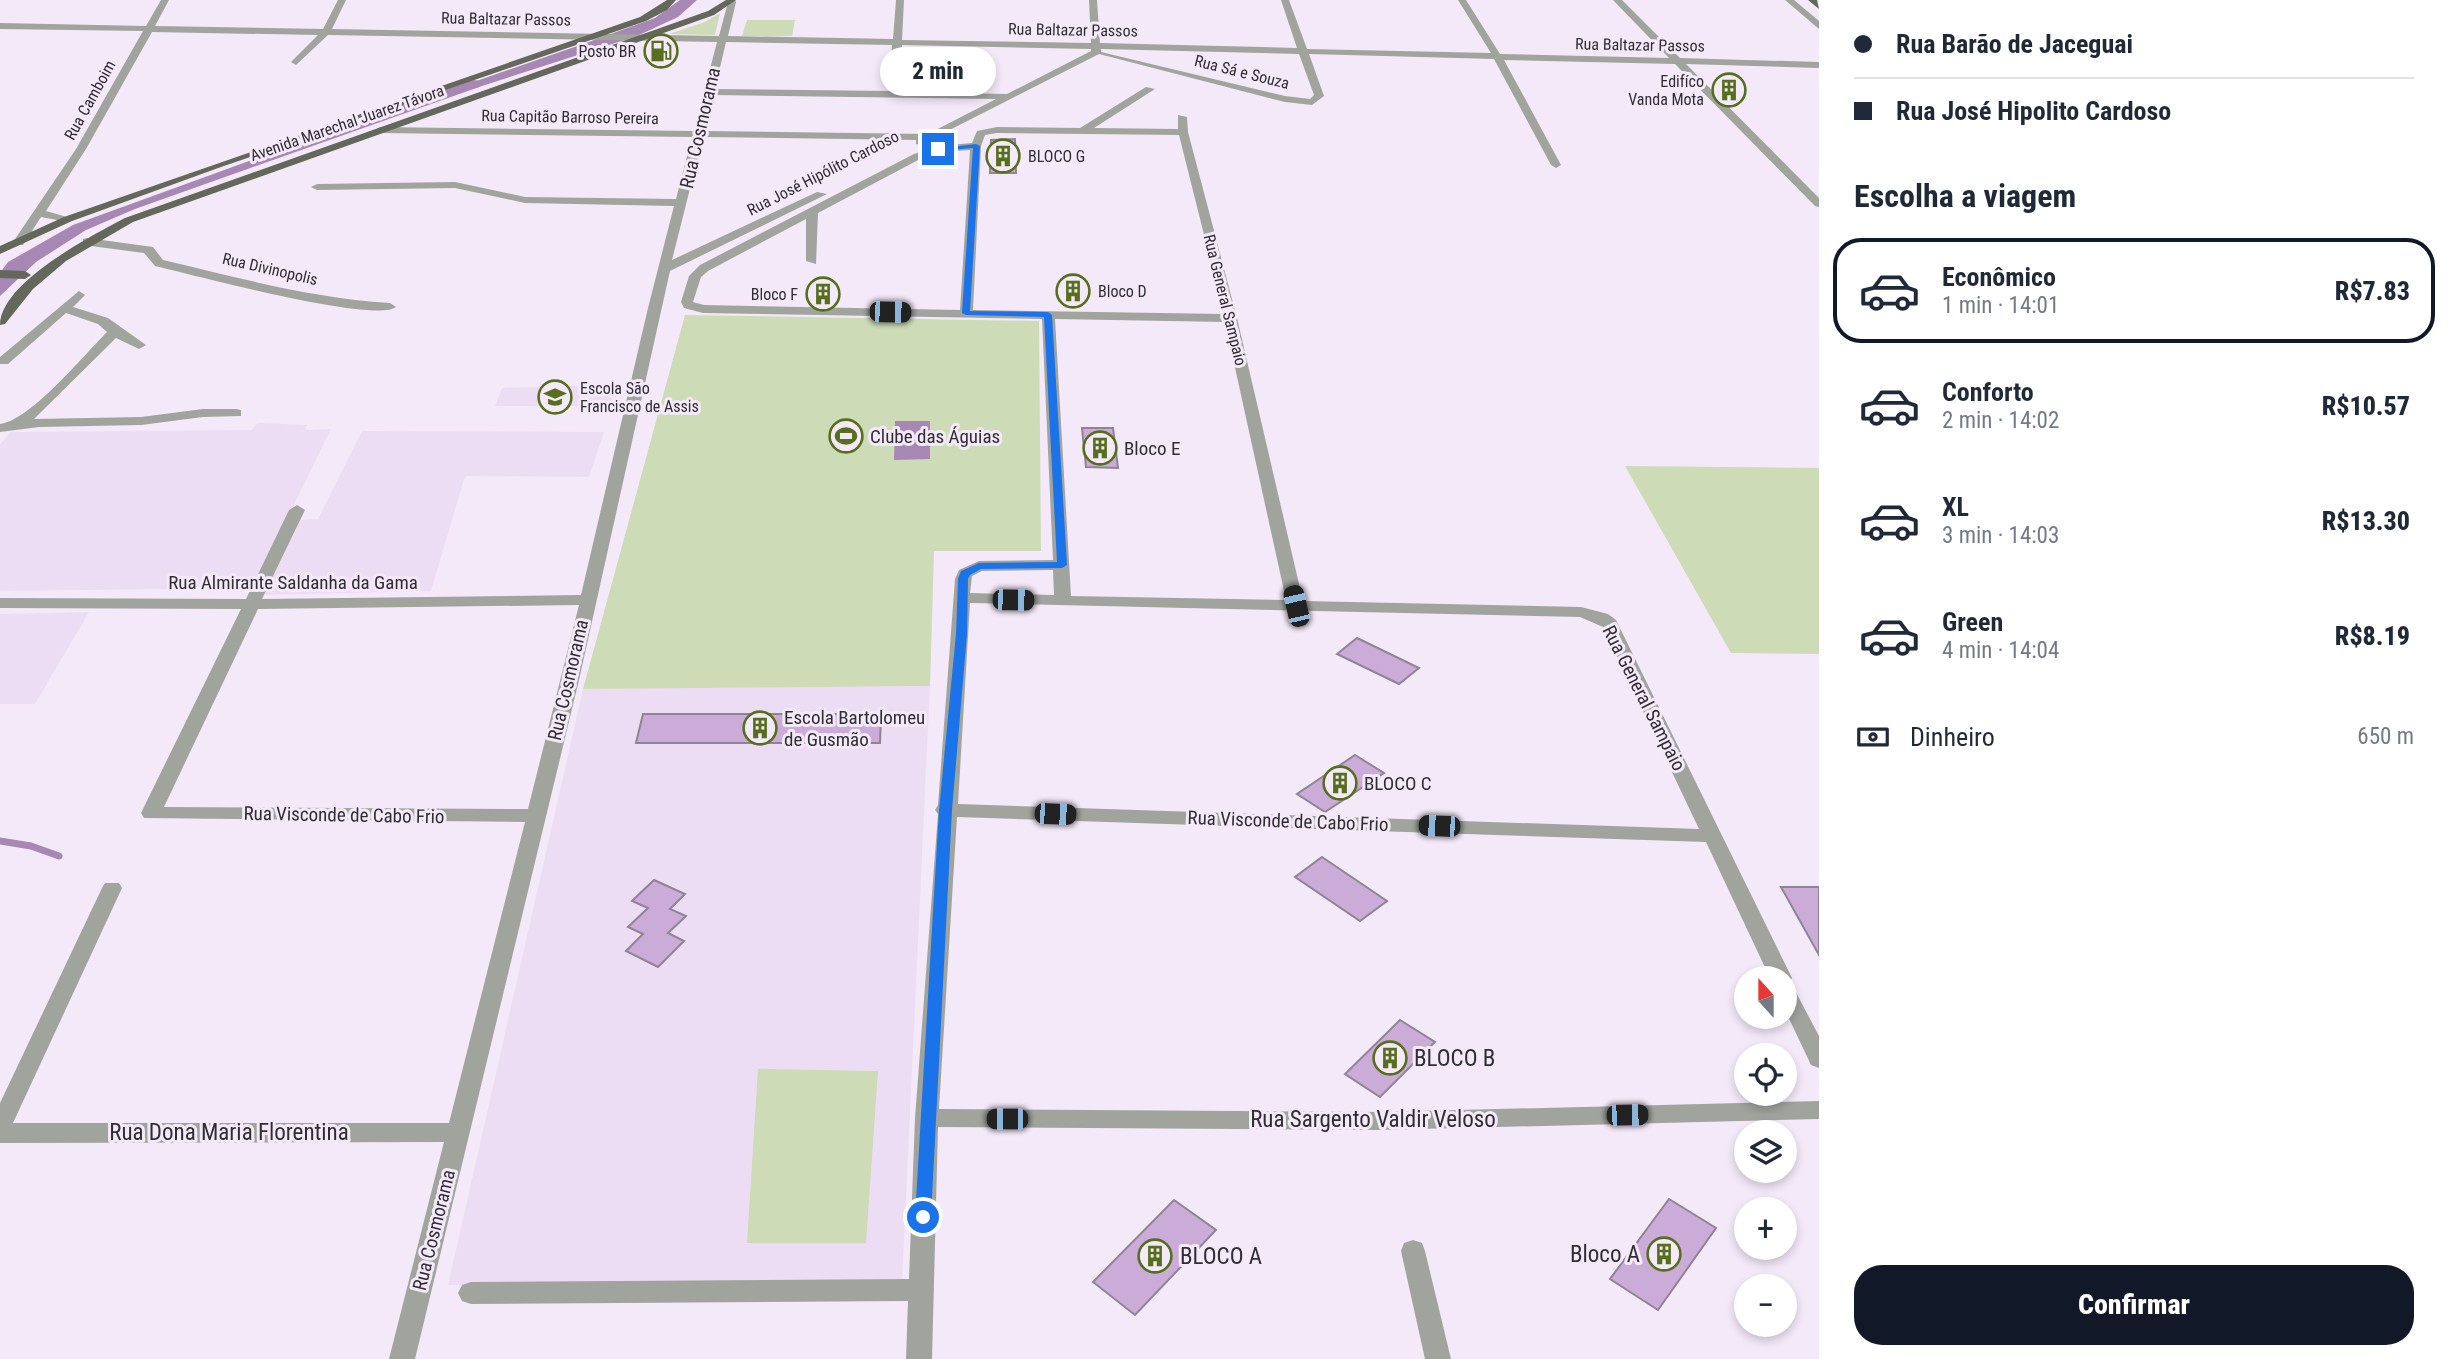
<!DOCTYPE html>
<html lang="pt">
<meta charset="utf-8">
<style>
:root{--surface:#fff;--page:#f2f2f3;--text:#1f2937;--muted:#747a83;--line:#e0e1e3;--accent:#111827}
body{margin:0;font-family:"Roboto Condensed",sans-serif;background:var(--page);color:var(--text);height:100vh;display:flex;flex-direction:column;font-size:26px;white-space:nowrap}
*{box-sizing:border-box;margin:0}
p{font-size:23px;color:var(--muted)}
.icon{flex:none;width:38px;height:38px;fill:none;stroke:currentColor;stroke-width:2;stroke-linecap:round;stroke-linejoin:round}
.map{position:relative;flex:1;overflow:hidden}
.side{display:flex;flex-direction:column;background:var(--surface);width:630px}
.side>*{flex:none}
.guide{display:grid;align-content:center;height:154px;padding:0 35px;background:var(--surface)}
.needle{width:46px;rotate:339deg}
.tools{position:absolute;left:1734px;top:966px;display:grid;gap:14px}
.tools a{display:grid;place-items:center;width:63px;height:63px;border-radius:50%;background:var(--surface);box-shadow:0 4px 10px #0003;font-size:35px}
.end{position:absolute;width:32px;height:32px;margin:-16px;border:9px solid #1a73e8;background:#fff;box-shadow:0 0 0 4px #fff}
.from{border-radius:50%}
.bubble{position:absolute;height:49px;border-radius:24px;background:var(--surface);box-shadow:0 4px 10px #0003;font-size:23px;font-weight:800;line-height:49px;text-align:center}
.car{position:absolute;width:21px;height:42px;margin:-21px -10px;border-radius:9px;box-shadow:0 0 5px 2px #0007;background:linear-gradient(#222 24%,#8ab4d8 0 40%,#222 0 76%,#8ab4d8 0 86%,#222 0)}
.guide b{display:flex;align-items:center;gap:24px;height:66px;font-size:26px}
.guide b+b{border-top:2px solid var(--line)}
.guide i{width:18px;height:18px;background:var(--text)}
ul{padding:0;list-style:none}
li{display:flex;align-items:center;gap:21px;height:105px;margin:0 14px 10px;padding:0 21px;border:4px solid transparent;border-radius:28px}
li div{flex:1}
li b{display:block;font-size:26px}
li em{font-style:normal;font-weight:800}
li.active{border-color:var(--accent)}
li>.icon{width:63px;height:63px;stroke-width:1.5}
h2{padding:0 35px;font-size:32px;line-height:84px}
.pay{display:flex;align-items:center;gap:18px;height:77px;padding:0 35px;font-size:26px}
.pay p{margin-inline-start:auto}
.action{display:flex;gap:14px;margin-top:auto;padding:14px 35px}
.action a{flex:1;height:80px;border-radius:28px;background:var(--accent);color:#fff;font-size:28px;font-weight:800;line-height:80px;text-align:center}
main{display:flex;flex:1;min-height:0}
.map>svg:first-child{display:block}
</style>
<main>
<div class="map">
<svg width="1819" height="1359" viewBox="0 0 1819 1359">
<rect width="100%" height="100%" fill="#f4e9f9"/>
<g fill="#edddf4">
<path d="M613,385L611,406H495L502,388Z"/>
<path d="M258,423L307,425L305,430L331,429L253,588L0,591V445L10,432L251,430Z"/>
<path d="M362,431L604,432L589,477L465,476L431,591L264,595L301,520L318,519Z"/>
<path d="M89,612L35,704H0V614Z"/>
<path d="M930,686L902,1283L448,1285L583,689Z"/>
</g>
<g fill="#cddbb7">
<path d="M720,13L715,35L669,34L705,22Z"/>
<path d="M747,20H795L792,36H742Z"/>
<path d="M685,315L1039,321L1041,551H934L930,686L583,689Z"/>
<path d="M1625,466L1819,468V654L1731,653Z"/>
<path d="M758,1069L878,1071L866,1243H747Z"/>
</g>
<g fill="#a788b4">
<path d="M680,0H697L678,17L637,36L482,86L135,209L86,230L36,262L0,296V273L8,262L73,225L315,137L583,44L655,18Z"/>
<path d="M895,421H930V459L894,460Z"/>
</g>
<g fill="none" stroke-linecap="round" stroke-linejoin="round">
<path stroke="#a788b4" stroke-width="7" d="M0,841L31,846L59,856"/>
<path fill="#a788b4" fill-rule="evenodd" d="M474,80L479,81V87L422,103L357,128L352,129L345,125L412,97Z"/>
</g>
<g fill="#cbacd9" stroke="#8e8493" stroke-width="2">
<path d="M1015,139L1016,173H990L991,140Z"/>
<path d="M1082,428H1113L1118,468L1086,467Z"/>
<path d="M1357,638L1419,668L1399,684L1337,654Z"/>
<path d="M643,714H881L880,743H636Z"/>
<path d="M1355,755L1384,773L1325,812L1297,794Z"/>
<path d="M1322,857L1387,901L1360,921L1295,877Z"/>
<path d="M654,880L685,894L670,909L686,916L668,933L684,941L658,967L626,951L643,934L628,927L648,908L632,901Z"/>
<path d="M1781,887H1819V955Z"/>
<path d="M1400,1020L1435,1042L1380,1097L1345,1074Z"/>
<path d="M1669,1199L1716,1228L1658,1310L1610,1279Z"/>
<path d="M1174,1200L1216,1230L1135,1315L1093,1282Z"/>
</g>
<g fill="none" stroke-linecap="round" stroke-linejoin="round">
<g fill="#a1a49d" fill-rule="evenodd">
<path d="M161,0H169L155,26L323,29L338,0H346L332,29L719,36L728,2L735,0L736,2L728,36L893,39L896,0H904L902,40L1091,43L1089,0H1097L1100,43L1297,48L1281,0H1289L1307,49L1491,53L1458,0H1466L1500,54L1669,58L1613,0H1622L1680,58L1819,62V68L1686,64L1819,198V207L1815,206L1675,64L1504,60L1561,165L1556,168L1551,165L1494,59L1309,54L1324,96L1312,105L1285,102L1099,54L920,145L916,144V140L703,137L672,260L817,192L827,194L670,271L579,680L415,1359H389L444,1142L0,1143V1103L102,888L105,883H119L122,888L13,1123H449L525,822L144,818L141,813L241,609L0,608V598L246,599L289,510L297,505L305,510L262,599L581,595L648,308L674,206L525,203L455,188L317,190L311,187L317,184L455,182L525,197L676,199L692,137L380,133L375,130L380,127L694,131L717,42L328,35L296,65L291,62L318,35L152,32L86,149L46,211L74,219L68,222L41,217L23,245H15L13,242L76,149L143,31L0,29V23L146,26ZM726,42L892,45L889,91L715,89ZM902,45L1091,49V51L1007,94L899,92ZM1101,49L1299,54L1314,95L1310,99L1285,96L1101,52ZM713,95L996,99L928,134L704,131ZM579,605L528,809L164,807L258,609Z"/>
<path d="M1785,0H1794L1819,21V29Z"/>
<path d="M1146,87L1155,89L1094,128L1178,129V115L1187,117L1188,132L1237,318L1303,601L1581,607L1608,614L1616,620L1792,978L1790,981L1819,1036V1068L1811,1065L1785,1010V978H1770L1706,842L957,817L939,1109L1379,1112L1819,1101V1119L1379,1130L938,1127L932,1359H906L908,1301L471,1304L462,1301L458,1293L462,1285L471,1282L909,1279L915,1118L938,814L935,810L938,805L955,579L959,570L979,561L1053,560L1042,319L703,313L684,308L681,302L689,276L700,265L914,154L938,146L972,143L977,131L997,127L1080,128ZM997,133L1179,135L1224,314L973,310L981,146L985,135ZM970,150L960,310L704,305L693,302L701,277L708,271L806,219V261L816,264L818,213L922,158L939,152ZM1055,319L1225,322L1286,600L1071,596ZM1053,570L1054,595L970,593L972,576L982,571ZM970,603L1580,617L1603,627L1699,829L958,804Z"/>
<path d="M87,238L153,247L163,260C239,278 312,298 390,303L396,307C375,324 190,274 155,266L144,253L83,245V239Z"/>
<path d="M79,291L85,295L73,307L108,318L146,345L139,349L116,338L34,419L141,417L203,409H236L241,410V416L203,417L141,425L39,427L0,432V424C31,420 83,356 107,332L98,324L66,313L8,364H0V357Z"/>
<path d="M1413,1240L1422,1243L1425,1251L1451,1359H1425L1401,1251L1404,1243Z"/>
</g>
<g fill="#63685b" fill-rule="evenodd">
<path d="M667,0H676L667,10L646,21L221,167L72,221L0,254V246L64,217L640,17Z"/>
<path d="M726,0H736L714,15L133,222L66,261L33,289L5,324L0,325C0,283 91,236 125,218L708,11Z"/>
<path d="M1808,0H1817L1819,9Z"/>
<path d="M0,270L25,271L31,275L25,279L0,278Z"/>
</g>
</g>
<path fill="#1a73e8" d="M976,144L980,146L970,311L1048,312L1052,315L1067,565L1062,568L981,569L970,575L968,579L967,634L952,810L931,1217L929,1221H918L915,1217L939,810L956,634L958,579L961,571L979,563L1057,562L1044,317L966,315L962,313L973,148L938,151L934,149Z"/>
<defs>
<symbol id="fuel-ring" viewBox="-11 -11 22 22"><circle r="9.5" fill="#f4e9f9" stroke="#566e1e" stroke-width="1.5"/><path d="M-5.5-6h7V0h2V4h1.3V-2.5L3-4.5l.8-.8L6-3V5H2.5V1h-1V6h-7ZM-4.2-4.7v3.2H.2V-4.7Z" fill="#566e1e"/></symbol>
<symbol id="building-ring" viewBox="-11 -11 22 22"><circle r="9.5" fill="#f4e9f9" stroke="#566e1e" stroke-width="1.5"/><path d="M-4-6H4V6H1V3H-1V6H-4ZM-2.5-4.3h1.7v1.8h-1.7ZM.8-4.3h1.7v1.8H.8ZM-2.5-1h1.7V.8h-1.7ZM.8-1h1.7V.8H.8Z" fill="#566e1e"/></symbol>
<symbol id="school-ring" viewBox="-11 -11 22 22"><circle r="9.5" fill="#f4e9f9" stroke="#566e1e" stroke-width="1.5"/><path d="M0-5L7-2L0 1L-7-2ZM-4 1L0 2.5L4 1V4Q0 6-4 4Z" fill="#566e1e"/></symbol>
<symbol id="stadium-ring" viewBox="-11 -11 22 22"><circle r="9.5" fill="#f4e9f9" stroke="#566e1e" stroke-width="1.5"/><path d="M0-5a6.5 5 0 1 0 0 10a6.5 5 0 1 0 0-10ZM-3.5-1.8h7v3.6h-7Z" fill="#566e1e"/></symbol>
</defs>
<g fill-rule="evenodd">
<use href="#fuel-ring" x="642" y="32" width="38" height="38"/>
<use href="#building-ring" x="1710" y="71" width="38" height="38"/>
<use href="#building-ring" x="984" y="137" width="38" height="38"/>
<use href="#building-ring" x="1054" y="272" width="38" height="38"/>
<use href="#building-ring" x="804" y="275" width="38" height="38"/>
<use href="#school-ring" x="536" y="378" width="38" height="38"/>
<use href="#stadium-ring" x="827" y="417" width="38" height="38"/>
<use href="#building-ring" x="1081" y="429" width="38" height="38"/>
<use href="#building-ring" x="741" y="709" width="38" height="38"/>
<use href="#building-ring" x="1321" y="764" width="38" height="38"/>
<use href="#building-ring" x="1371" y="1039" width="38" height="38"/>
<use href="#building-ring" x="1645" y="1235" width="38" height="38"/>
<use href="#building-ring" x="1136" y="1237" width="38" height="38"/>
</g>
<g text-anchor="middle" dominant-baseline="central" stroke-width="6" stroke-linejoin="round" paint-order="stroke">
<g font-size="16" fill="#312d33" stroke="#f4e9f9">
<text transform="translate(506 19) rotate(1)">Rua Baltazar Passos</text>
<text transform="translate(1073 30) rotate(1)">Rua Baltazar Passos</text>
<text transform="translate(1640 45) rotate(1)">Rua Baltazar Passos</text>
<text transform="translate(1242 72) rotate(14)">Rua Sá e Souza</text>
<text transform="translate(90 100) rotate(-61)">Rua Camboim</text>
<text transform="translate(570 117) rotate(1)">Rua Capitão Barroso Pereira</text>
<text transform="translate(347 123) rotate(-19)">Avenida Marechal Juarez Távora</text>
<text transform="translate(823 173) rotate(-27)">Rua José Hipólito Cardoso</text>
<text transform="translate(270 269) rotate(13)">Rua Divinopolis</text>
<text transform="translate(1225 300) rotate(76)">Rua General Sampaio</text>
</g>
<g font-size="16" fill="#312d33" stroke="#f4e9f9" text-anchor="end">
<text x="636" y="51">Posto BR</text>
<text x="1704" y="81">Edifíco<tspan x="1704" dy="18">Vanda Mota</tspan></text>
<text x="1028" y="156" text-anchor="start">BLOCO G</text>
<text x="1098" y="291" text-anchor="start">Bloco D</text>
<text x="798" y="294">Bloco F</text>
<text x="580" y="388" text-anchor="start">Escola São<tspan x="580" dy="18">Francisco de Assis</tspan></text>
</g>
<g font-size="19" fill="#312d33" stroke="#f4e9f9">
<text transform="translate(700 128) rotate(-77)">Rua Cosmorama</text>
<text x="293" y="582">Rua Almirante Saldanha da Gama</text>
<text transform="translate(568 680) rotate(-77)">Rua Cosmorama</text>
<text transform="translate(1644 698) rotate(63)">Rua General Sampaio</text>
<text transform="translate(344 815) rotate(1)">Rua Visconde de Cabo Frio</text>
<text transform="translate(1288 821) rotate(2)">Rua Visconde de Cabo Frio</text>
<text transform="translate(434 1230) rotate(-76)">Rua Cosmorama</text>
</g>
<g font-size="19" fill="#312d33" stroke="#f4e9f9" text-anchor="start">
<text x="870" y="436">Clube das Águias</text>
<text x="1124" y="448">Bloco E</text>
<text x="784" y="717">Escola Bartolomeu<tspan x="784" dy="22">de Gusmão</tspan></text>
<text x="1364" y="783">BLOCO C</text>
</g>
<g font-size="23" fill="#312d33" stroke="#f4e9f9" text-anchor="start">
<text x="1414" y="1058">BLOCO B</text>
<text x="1640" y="1254" text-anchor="end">Bloco A</text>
<text x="1180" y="1256">BLOCO A</text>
</g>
<g font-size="23" fill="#312d33" stroke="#f4e9f9">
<text x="1373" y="1119">Rua Sargento Valdir Veloso</text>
<text x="229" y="1132">Rua Dona Maria Florentina</text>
</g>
</g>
</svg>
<div class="tools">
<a><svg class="needle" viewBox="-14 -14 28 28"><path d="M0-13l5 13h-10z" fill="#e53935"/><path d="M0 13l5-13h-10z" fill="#747a83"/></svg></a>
<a><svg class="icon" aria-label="locate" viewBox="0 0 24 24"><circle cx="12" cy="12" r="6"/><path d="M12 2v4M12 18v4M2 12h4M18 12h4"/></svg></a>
<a><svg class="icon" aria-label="layers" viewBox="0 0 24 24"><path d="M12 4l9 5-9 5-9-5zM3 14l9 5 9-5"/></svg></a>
<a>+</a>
<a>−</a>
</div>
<i class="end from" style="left:923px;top:1217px"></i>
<i class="end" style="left:938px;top:149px"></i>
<div class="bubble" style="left:880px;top:47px;width:116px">2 min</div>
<i class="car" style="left:890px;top:312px;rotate:91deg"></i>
<i class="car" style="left:1013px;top:600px;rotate:91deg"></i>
<i class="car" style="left:1296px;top:606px;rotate:347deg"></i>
<i class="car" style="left:1055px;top:814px;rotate:92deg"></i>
<i class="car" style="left:1439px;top:826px;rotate:272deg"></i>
<i class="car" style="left:1627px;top:1115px;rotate:89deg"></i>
<i class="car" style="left:1007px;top:1119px;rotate:270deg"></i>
</div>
<section class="side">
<div class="guide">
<b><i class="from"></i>Rua Barão de Jaceguai</b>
<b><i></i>Rua José Hipolito Cardoso</b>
</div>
<h2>Escolha a viagem</h2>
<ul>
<li class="active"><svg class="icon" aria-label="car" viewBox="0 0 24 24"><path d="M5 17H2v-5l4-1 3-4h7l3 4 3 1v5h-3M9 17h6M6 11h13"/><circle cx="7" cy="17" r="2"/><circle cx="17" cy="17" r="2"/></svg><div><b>Econômico</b><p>1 min · 14:01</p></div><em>R$7.83</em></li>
<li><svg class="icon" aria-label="car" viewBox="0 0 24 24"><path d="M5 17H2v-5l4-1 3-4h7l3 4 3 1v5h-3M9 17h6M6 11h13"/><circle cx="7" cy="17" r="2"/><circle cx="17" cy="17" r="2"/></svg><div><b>Conforto</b><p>2 min · 14:02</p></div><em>R$10.57</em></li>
<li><svg class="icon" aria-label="car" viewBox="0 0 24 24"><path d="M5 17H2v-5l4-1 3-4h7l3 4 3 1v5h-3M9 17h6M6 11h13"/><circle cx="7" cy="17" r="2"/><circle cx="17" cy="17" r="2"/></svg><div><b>XL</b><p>3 min · 14:03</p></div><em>R$13.30</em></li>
<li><svg class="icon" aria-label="car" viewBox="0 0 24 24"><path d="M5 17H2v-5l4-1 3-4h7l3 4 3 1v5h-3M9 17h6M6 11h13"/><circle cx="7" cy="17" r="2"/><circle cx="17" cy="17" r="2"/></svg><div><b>Green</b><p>4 min · 14:04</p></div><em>R$8.19</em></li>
</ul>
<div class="pay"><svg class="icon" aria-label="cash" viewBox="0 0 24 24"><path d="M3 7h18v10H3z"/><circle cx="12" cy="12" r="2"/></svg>Dinheiro<p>650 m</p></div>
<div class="action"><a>Confirmar</a></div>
</section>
</main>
